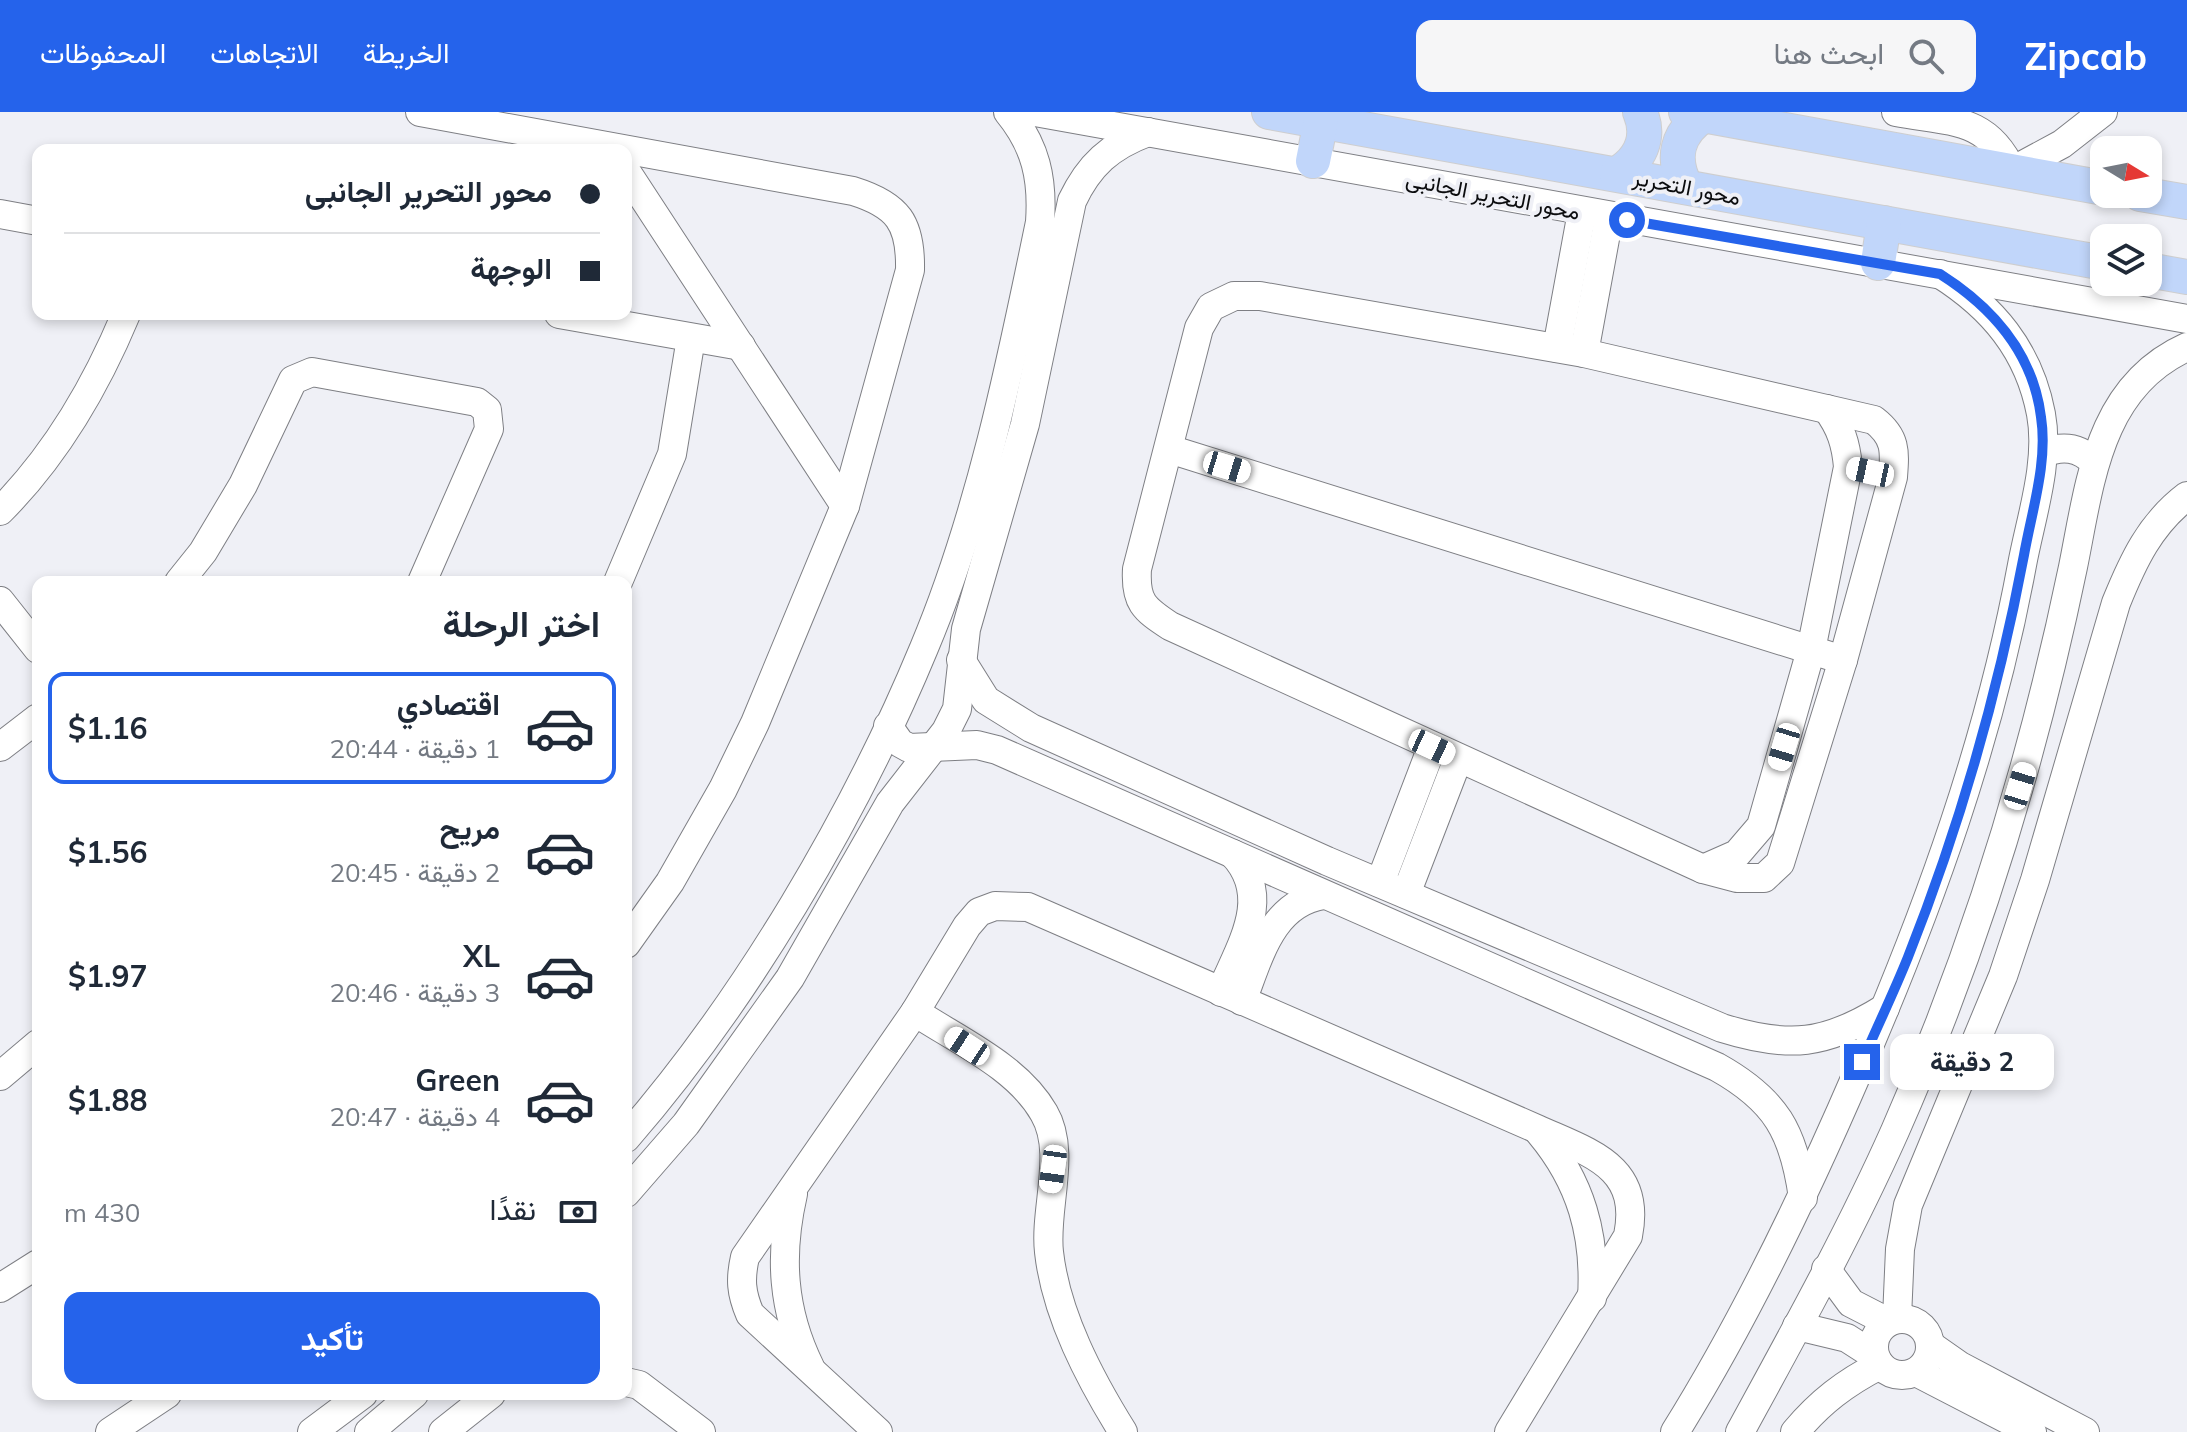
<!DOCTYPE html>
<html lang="ar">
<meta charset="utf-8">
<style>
:root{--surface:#fff;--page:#f6f6f7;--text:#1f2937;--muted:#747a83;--line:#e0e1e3;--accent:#2563eb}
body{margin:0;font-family:Mulish,Vazirmatn,sans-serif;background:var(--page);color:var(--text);direction:rtl;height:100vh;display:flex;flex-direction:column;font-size:30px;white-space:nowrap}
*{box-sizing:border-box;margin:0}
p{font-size:26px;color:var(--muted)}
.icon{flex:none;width:44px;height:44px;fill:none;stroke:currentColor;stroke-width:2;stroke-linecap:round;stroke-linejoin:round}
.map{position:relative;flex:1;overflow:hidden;direction:ltr}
.side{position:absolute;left:32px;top:464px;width:600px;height:824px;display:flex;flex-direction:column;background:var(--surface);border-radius:16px;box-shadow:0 4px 12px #0003;direction:rtl}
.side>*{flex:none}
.banner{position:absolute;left:32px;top:32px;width:600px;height:176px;border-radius:16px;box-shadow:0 4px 12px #0003;direction:rtl;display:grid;align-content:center;height:176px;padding:0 32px;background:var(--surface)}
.needle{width:52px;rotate:100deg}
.buttons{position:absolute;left:2090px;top:24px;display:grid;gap:16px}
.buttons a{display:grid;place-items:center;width:72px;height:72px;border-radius:16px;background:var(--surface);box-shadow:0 4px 12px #0003;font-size:40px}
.end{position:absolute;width:36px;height:36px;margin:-18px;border:10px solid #2563eb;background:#fff;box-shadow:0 0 0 4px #fff}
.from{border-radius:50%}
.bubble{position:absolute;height:56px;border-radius:16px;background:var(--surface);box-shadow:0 4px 12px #0003;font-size:26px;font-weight:700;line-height:56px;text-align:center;direction:rtl}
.car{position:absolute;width:24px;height:48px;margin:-24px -12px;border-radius:10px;box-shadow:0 0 6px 2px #0007;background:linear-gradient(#fff 24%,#345 0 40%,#fff 0 76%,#345 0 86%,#fff 0)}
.banner b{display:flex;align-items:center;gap:28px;height:76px;font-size:30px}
.banner b+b{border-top:2px solid var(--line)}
.banner i{width:20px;height:20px;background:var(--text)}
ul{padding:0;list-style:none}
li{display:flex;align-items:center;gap:24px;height:112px;margin:0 16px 12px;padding:0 16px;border:4px solid transparent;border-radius:16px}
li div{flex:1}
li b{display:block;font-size:30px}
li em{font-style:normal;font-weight:700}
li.selected{border-color:var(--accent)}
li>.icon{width:72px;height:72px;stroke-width:1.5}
h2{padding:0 32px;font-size:36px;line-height:96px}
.pay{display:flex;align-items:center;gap:20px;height:88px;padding:0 32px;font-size:30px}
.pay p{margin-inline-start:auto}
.action{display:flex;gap:16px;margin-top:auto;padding:16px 32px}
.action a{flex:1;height:92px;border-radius:16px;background:var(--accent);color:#fff;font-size:32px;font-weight:700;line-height:92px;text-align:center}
header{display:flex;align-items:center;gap:48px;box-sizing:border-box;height:112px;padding:0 40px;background:var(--accent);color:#fff}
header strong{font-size:38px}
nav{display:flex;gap:44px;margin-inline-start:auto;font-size:28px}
.search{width:560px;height:72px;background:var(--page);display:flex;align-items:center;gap:20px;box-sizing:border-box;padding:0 28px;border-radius:16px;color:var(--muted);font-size:30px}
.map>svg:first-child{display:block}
</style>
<header>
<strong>Zipcab</strong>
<div class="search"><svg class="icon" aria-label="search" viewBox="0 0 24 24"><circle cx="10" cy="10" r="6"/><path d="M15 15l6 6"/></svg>ابحث هنا</div>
<nav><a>الخريطة</a><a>الاتجاهات</a><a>المحفوظات</a></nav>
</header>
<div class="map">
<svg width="2187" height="1320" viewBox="0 0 2187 1320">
<rect width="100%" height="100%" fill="#eff0f6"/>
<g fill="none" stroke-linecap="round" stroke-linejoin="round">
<defs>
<g id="minor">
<path d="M420,0L853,79C898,93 911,111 910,158L845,394L755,611L723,677L670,770L626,832"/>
<path d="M1035,0L2187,207"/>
<path d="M1896,0C1949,10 1987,4 2012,59L2062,32L2103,0"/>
<path d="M626,59L845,394"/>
<path d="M0,102L38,109"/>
<path d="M1234,184H1260L1584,241L1874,308C1896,325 1895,339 1893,365L1843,548L1780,751L1764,766H1737L1703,757L1170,514C1144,497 1135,490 1137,457L1199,216L1211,195Z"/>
<path d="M559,202L741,234"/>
<path d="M1557,236L1582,100"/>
<path d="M1584,241L1609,105"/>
<path d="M1169,337L1843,548"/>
<path d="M2043,341C2063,333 2079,335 2094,350"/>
<path d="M0,399C56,343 96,274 126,202"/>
<path d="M179,470L203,440L243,373L293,268L312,260L477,290L487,298L489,317L422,470"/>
<path d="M618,470L672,342L691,226"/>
<path d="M0,489L38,537"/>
<path d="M961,548L986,588L1031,616L1327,749L1722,916C1789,937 1826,933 1885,896"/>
<path d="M888,614L900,631L909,636L977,633L997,638L1717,955C1776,988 1794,1020 1803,1086"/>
<path d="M0,635L38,606"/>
<path d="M1703,757L1737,742L1761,714L1811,538L1848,355C1846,332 1841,316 1827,297"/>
<path d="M1380,771L1432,635"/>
<path d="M1406,782L1458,647"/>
<path d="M1221,880C1240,834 1274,785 1233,742"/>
<path d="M1242,889C1259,846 1271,791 1324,783"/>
<path d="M915,900C959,929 1018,955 1044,1001C1067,1040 1044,1097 1049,1140C1056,1203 1090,1267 1123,1320"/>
<path d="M0,964L38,932"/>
<path d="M1540,1021C1581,1070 1596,1123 1592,1186"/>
<path d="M626,1026C746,888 854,705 924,536C980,403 1011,251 1040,110C1043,67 1036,34 1008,0"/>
<path d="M626,1081L686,1012L790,866L890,691L946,619L957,597L966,517L1025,312L1072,89C1089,53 1110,34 1148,20"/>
<path d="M793,1082C779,1143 782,1198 810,1255"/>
<path d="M1826,1157L1851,1191L1888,1210"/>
<path d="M0,1176L38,1152"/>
<path d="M1897,1206L1900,1137L1908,1093L2003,864L2035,768L2116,491C2133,449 2150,412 2187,384"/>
<circle cx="1902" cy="1235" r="28"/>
<path d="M1797,1214L1847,1226L1875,1244"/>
<path d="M1930,1233L1960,1254L2085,1320"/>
<path d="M1916,1260L2032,1320"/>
<path d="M626,1270L639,1273L701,1320"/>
<path d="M110,1320L167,1282"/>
<path d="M312,1320L363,1282"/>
<path d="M369,1320L414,1282"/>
<path d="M443,1320L491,1282"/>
<path d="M878,1320L750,1202C741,1181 740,1167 745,1145L915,900L967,814L979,800L995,794L1028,795L1537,1017C1590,1041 1642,1054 1628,1124L1509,1320"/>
<path d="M1675,1320C1746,1206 1804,1085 1857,962C1929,796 1989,631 2022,453C2031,405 2050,350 2041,302C2029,238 1992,195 1940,162"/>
<path d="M1740,1320C1794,1221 1849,1122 1895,1019C1975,838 2033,648 2073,455C2090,371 2098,275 2187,235"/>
<path d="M1795,1320C1820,1290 1845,1271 1880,1253"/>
</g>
<g id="major">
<path d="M1269,0L2104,151"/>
<path d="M1686,0L2104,76"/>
<path d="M1313,49L1321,9"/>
<path d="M1617,62C1640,48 1651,26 1640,0"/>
<path d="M1686,75C1671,47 1676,21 1704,3"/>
<path d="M2140,82L2187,90"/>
<path d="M1878,151L1884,111"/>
<path d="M2148,158L2187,165"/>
</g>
</defs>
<use href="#minor" stroke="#7e7f84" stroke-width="30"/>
<use href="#major" stroke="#cececf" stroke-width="36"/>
<use href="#minor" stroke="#fff" stroke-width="28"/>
<use href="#major" stroke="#c1d6fa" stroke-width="34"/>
</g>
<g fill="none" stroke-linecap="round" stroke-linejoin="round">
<path stroke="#2563eb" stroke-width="10" d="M1627,108L1940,162C1992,195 2033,241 2041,305C2048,350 2032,398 2024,443C1998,581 1960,714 1908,845C1894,880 1877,915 1862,950"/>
</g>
<g text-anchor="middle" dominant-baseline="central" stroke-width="8" stroke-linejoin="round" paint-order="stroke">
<g font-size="22" fill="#0b0c0e" stroke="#eff0f6">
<text transform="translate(1687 75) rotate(11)">محور التحرير</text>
<text transform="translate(1493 83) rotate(11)">محور التحرير الجانبى</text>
</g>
</g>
</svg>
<div class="buttons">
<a><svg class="needle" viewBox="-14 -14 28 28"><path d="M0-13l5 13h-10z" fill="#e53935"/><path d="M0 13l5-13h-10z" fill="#747a83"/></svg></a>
<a><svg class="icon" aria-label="layers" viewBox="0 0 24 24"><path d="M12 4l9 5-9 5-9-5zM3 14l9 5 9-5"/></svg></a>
</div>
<i class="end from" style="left:1627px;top:108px"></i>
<i class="end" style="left:1862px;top:950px"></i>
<div class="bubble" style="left:1890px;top:922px;width:164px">2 دقيقة</div>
<i class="car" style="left:1227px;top:355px;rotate:107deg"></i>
<i class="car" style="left:1870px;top:360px;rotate:282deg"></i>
<i class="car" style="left:1432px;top:635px;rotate:115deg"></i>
<i class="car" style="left:1784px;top:635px;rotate:197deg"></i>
<i class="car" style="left:2020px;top:674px;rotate:17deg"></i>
<i class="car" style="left:967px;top:934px;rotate:303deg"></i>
<i class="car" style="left:1053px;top:1057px;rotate:188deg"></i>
<div class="banner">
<b><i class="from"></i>محور التحرير الجانبى</b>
<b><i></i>الوجهة</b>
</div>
<section class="side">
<h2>اختر الرحلة</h2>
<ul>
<li class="selected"><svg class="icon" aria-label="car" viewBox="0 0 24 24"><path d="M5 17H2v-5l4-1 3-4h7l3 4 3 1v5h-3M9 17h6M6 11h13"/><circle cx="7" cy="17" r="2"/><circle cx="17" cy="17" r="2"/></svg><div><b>اقتصادي</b><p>1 دقيقة · 20:44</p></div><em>$1.16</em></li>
<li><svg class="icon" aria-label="car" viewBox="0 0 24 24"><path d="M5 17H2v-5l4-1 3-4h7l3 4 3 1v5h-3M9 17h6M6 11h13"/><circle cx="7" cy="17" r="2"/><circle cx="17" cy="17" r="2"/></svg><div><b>مريح</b><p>2 دقيقة · 20:45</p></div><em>$1.56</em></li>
<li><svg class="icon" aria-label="car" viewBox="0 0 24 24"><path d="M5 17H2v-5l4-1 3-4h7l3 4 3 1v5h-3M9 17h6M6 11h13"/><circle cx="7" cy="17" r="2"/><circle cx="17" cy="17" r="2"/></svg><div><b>XL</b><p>3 دقيقة · 20:46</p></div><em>$1.97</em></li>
<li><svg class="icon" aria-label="car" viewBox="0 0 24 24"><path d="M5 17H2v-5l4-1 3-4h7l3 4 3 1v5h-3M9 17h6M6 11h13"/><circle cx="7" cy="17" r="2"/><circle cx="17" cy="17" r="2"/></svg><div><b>Green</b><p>4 دقيقة · 20:47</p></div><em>$1.88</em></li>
</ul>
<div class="pay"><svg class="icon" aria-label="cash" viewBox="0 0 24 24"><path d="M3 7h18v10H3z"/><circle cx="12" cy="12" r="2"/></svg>نقدًا<p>430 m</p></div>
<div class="action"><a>تأكيد</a></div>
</section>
</div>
